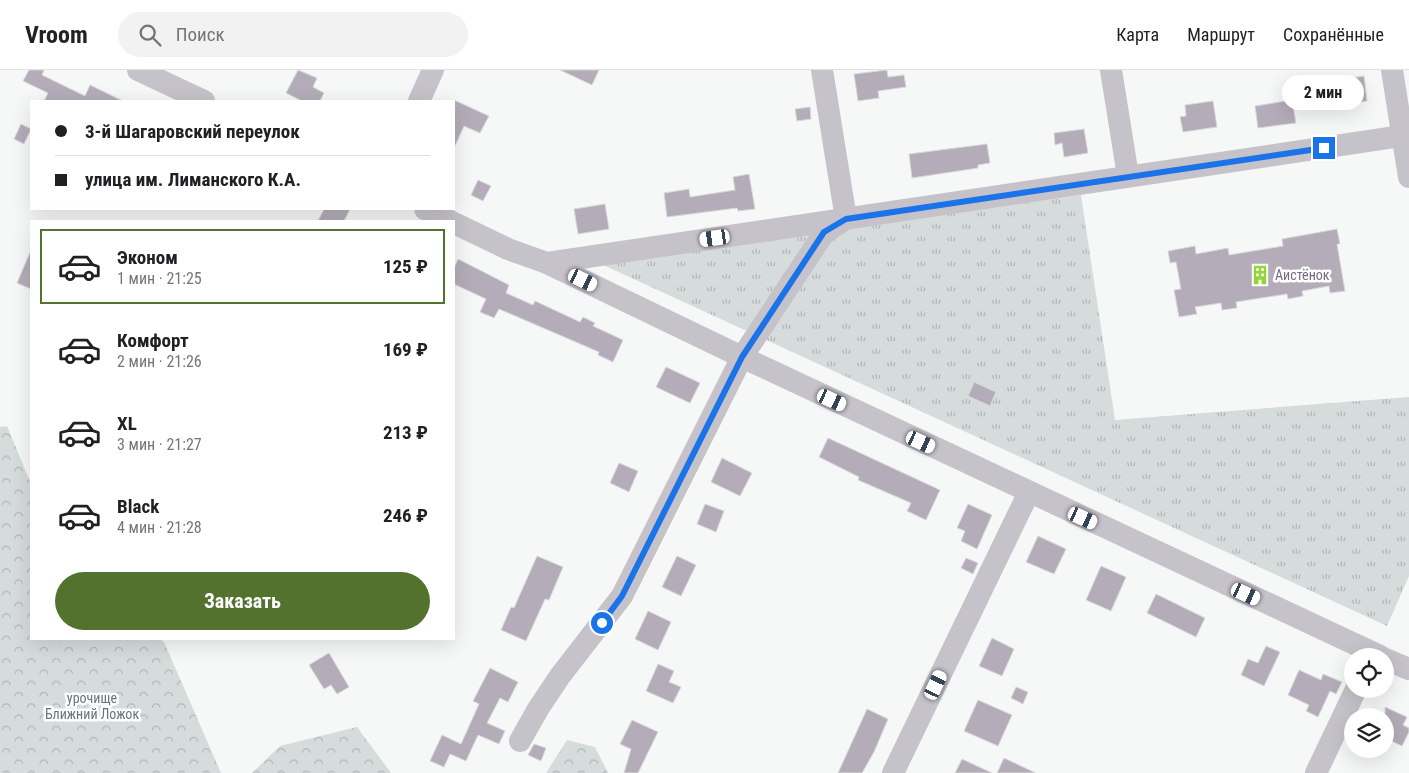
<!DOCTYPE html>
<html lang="ru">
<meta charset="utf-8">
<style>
:root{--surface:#fff;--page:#f2f2f2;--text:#202124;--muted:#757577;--line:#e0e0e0;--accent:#53722d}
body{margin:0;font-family:"Roboto Condensed",sans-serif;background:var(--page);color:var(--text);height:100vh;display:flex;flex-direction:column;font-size:19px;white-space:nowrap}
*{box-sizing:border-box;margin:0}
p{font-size:16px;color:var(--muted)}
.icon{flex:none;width:28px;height:28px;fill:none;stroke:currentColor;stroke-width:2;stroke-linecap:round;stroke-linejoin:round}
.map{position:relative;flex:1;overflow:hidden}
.panel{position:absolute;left:30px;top:150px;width:425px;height:420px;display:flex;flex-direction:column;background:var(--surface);border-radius:0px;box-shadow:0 5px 20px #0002}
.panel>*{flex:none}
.guide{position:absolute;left:30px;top:30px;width:425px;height:110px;border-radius:0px;box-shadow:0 5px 20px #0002;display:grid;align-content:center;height:110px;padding:0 25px;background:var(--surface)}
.buttons{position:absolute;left:1344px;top:578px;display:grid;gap:10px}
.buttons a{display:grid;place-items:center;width:50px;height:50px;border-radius:50%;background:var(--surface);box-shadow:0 5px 20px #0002;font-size:25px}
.end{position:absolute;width:22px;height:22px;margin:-11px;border:6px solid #1a73e8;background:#fff;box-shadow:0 0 0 2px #fff}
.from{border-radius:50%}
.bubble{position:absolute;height:35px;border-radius:18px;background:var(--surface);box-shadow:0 5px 20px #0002;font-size:16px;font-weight:700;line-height:35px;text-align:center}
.car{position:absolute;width:15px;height:30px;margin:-15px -8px;border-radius:6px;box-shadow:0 0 4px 1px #0007;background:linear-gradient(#fff 24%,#345 0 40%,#fff 0 76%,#345 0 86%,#fff 0)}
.guide b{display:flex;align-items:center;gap:18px;height:48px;font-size:19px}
.guide b+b{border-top:1px solid var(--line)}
.guide i{width:12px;height:12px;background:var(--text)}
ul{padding:9px 0 0;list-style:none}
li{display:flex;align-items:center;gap:15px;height:75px;margin:0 10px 8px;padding:0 15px;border:2px solid transparent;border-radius:0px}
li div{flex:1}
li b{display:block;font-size:19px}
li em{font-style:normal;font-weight:700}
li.on{border-color:var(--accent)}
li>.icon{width:45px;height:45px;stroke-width:1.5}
.button{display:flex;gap:10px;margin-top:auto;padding:10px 25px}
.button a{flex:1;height:58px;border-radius:30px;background:var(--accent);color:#fff;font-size:20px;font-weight:700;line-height:58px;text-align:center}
header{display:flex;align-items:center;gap:30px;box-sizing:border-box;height:70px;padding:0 25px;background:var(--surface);border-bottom:1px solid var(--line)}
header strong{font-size:24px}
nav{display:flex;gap:28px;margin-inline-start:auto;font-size:18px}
.search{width:350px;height:45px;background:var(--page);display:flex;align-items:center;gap:12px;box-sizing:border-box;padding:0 18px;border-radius:28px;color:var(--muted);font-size:19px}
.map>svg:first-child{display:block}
</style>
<header>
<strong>Vroom</strong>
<div class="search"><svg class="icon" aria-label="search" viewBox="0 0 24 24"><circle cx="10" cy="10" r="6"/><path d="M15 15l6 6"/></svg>Поиск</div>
<nav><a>Карта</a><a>Маршрут</a><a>Сохранённые</a></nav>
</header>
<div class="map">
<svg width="1409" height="703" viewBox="0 0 1409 703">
<defs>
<pattern id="grass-tufts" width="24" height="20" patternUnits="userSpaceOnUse" patternTransform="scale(1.25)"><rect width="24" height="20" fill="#d5dcdb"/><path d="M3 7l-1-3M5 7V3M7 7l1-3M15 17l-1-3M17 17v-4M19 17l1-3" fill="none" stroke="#b2b6b7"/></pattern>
<pattern id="forest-crowns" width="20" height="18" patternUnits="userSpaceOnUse" patternTransform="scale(1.25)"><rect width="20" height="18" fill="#d5dcdb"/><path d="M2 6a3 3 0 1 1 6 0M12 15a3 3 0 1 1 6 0" fill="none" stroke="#b2b6b7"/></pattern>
</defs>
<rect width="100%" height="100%" fill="#f5f8f6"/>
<path fill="url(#grass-tufts)" d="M1081,125L1115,350L1409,327V506L1387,556L599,193Z"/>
<g fill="url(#forest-crowns)">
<path d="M7,356L31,414V569H159L164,572L221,703H0V357Z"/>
<path d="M357,657L391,703H252L280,676Z"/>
<path d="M567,670L595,677L608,703H546Z"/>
</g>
<g fill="#b4adb9" stroke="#d8d9d8">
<path d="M29,0H44L42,5L85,26L90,15L123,31H44L48,23L23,11Z"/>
<path d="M298,0L317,8L313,17L324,23L320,31H302L286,23Z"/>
<path d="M560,0H599L592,15Z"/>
<path d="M887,0L888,7L904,5L906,17L878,21L879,28L858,31L854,4Z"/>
<path d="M1364,6L1367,31L1342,35L1338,10Z"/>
<path d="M454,30L489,46L480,63L464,56L454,78Z"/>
<path d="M1292,30L1296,53L1258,58L1255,36Z"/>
<path d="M1213,31L1217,57L1183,62L1180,47L1186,46L1185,35Z"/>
<path d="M810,37L811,49L797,51L795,39Z"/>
<path d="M21,54L31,59L24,74L14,69Z"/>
<path d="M1084,59L1088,83L1064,87L1062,73L1055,75L1054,63Z"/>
<path d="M987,74L990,93L978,95V98L912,108L909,84Z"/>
<path d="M749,104L755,139L738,141L737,138L667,147L664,123L689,119L690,127L735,120L733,107Z"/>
<path d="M478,110L491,116L483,131L471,125Z"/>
<path d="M605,134L609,159L578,164L574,139Z"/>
<path d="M324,139H350L344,151H318Z"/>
<path d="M1337,159L1340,174H1337L1345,221L1330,223L1329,216L1302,221L1303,226L1288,229L1287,224L1236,232L1237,238L1222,240L1221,233L1195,237L1197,244L1179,247L1174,220L1181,219L1176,192L1170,193L1168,181L1195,176L1196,184L1228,178L1229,185L1283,176L1282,169Z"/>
<path d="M31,180V219L17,213Z"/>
<path d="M458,189L509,215L506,223L533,235L535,231L580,252L583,247L595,253L593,256L623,270L613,292L598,285L599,282L499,239L494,248L480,242L486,229L454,214V198Z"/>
<path d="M666,297L700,313L690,333L656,317Z"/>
<path d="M974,312L996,322L990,336L968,326Z"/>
<path d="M828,368L940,420L926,450L907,441L911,433L858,410L859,407L819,387Z"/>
<path d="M722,388L752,403L740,426L711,412Z"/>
<path d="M619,393L638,401L629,422L610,413Z"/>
<path d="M705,434L724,441L716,462L697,454Z"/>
<path d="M968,434L992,445L977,479L961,471L965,461L957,458Z"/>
<path d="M1038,466L1066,479L1054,504L1026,492Z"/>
<path d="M537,486L563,497L549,530L545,529L526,571L501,560L511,537L514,538Z"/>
<path d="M677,486L696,495L681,526L662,517Z"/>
<path d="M966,488L978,493L973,504L961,498Z"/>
<path d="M1101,496L1126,507L1111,541L1086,530Z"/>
<path d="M1156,524L1205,548L1196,567L1147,543Z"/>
<path d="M648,541L671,552L658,580L635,569Z"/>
<path d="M992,568L1014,579L1002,606L979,596Z"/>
<path d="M1266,576L1280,582L1264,616L1241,605L1248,589L1258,593Z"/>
<path d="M329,583L349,617L337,624L331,615L324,619L309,595Z"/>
<path d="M658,594L674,601L669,612L681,617L673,633L646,621Z"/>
<path d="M490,598L518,612L508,632L500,628L487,653L505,661L499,674L478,665L466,691L450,684L444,697L430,691L442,665L461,674L479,634L473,631Z"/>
<path d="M1299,600L1321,610L1323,604L1342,612L1336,624L1330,621L1318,647L1306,641L1309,635L1288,625Z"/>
<path d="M1016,617L1028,622L1023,634L1011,628Z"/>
<path d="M978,630L1012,645L998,676L964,661Z"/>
<path d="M1385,637L1407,647L1403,655L1409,658V662L1402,676L1385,668Z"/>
<path d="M867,639L888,649L874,682L862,703H838Z"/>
<path d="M632,650L658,662L638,703H624L631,679L620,674Z"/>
<path d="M534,674L546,678L541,691L528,685Z"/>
<path d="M1004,688L1036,703H997Z"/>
<path d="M962,689L992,703H955Z"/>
</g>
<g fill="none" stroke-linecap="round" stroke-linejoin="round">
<g stroke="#c6c2c9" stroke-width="22">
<path d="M138,0L204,31"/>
<path d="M1111,0L1128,106"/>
<path d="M1392,0L1409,107"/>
<path d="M419,31L433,0"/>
<path d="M425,139L450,151"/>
<path d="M454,153L508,179L547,193L1409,65"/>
<path d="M547,193L742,287L1380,586"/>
<path d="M1385,589L1409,599"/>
<path d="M520,671L538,639L560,606L622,526L742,287L824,163L846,149L822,0"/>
<path d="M893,703L1029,422"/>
<path d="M1316,703L1356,619"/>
</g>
</g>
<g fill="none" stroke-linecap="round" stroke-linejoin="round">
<path stroke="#1a73e8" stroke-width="6" d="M602,553L622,526L742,287L824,162L846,149L1324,78"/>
</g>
<defs>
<symbol id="building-bare" viewBox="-9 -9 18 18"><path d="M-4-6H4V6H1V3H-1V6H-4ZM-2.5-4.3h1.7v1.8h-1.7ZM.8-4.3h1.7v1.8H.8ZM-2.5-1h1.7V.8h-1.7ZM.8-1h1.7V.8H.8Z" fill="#92d637" stroke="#fff" stroke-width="2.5" paint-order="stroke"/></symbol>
</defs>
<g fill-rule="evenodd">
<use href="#building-bare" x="1246" y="191" width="28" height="28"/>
</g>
<g text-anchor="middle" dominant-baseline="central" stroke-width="5" stroke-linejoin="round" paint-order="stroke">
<g font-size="14" fill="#7a6984" stroke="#fff" text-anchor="start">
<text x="1275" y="205">Аистёнок</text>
</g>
<g font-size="14" fill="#647777" stroke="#fff">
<text x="92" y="628">урочище<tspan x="92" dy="16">Ближний Ложок</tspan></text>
</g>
</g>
</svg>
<div class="buttons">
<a><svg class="icon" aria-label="locate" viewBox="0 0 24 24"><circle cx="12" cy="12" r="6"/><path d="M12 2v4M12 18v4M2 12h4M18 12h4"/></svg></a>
<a><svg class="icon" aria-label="layers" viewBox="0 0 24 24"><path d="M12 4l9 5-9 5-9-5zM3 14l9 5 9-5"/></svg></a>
</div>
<i class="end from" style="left:602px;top:553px"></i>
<i class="end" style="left:1324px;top:78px"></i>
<div class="bubble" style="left:1282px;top:5px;width:82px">2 мин</div>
<i class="car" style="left:715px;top:168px;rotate:262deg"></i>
<i class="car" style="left:583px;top:210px;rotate:116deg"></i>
<i class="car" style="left:832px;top:330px;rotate:115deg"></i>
<i class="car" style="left:921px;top:372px;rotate:115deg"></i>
<i class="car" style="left:1083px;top:448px;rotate:115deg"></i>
<i class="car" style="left:1246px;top:524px;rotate:115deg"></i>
<i class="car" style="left:936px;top:615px;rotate:25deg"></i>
<div class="guide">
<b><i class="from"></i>3-й Шагаровский переулок</b>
<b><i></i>улица им. Лиманского К.А.</b>
</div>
<section class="panel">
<ul>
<li class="on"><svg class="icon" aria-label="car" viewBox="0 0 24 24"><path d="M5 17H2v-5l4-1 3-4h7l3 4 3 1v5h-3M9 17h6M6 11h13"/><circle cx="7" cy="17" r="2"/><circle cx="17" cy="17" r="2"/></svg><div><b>Эконом</b><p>1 мин · 21:25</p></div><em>125 ₽</em></li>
<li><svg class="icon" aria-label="car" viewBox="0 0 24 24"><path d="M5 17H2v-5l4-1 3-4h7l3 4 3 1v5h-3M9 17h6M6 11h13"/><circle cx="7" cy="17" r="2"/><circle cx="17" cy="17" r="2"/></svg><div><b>Комфорт</b><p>2 мин · 21:26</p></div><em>169 ₽</em></li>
<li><svg class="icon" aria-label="car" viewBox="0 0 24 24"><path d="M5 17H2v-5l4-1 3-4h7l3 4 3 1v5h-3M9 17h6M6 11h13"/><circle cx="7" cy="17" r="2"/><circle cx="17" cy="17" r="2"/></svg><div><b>XL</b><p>3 мин · 21:27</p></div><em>213 ₽</em></li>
<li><svg class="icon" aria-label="car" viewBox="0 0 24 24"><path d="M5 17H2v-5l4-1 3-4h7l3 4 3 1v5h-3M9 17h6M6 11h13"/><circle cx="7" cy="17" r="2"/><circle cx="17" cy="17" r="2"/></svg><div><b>Black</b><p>4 мин · 21:28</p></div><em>246 ₽</em></li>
</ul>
<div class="button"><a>Заказать</a></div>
</section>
</div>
